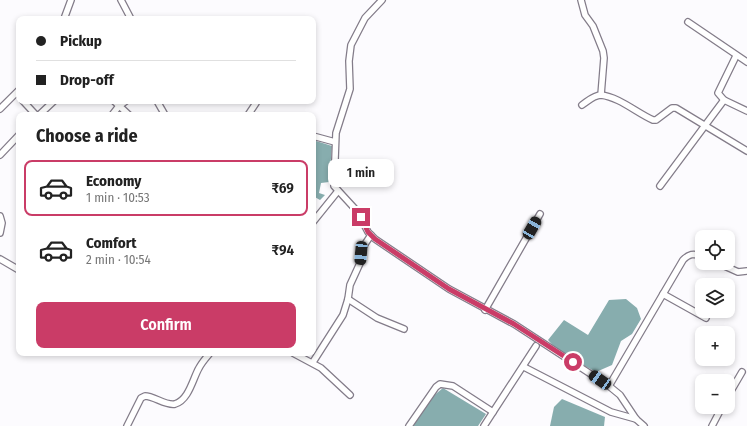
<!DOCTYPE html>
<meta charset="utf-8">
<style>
:root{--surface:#fff;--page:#f2f2f2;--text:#222;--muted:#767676;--line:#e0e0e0;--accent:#ca3c67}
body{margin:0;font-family:"Fira Sans Condensed",sans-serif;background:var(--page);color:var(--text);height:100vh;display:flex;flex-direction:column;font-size:15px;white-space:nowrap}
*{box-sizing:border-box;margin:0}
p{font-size:13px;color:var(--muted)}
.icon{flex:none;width:22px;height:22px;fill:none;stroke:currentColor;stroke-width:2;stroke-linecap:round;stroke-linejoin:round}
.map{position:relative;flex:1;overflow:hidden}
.details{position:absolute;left:16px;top:112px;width:300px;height:244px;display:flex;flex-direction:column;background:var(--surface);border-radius:8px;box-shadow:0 2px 6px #0003}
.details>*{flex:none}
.banner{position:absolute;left:16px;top:16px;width:300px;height:88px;border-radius:8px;box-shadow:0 2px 6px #0003;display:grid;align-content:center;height:88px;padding:0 20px;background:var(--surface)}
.controls{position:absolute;left:695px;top:230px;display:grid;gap:8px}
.controls a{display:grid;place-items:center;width:40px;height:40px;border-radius:8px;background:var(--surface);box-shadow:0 2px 6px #0003;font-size:20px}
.end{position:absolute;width:18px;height:18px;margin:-9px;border:5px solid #ca3c67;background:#fff;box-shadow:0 0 0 2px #fff}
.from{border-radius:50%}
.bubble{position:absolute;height:28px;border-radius:8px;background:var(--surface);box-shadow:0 2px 6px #0003;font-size:13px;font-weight:600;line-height:28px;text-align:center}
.car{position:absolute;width:12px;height:24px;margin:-12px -6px;border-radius:5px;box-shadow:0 0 3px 1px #0007;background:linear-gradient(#222 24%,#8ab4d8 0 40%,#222 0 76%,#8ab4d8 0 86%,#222 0)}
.banner b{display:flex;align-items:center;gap:14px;height:38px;font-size:15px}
.banner b+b{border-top:1px solid var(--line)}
.banner i{width:10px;height:10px;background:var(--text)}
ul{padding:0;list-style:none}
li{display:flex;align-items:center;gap:12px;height:56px;margin:0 8px 6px;padding:0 12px;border:2px solid transparent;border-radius:8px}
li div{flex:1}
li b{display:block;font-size:15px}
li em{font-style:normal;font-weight:600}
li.current{border-color:var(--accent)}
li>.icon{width:36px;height:36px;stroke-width:1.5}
h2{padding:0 20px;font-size:18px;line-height:48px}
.primary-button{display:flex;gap:8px;margin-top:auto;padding:8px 20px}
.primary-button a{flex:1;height:46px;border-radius:8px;background:var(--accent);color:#fff;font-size:16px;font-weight:600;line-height:46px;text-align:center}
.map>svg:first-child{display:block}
</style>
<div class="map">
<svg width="747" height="426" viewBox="0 0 747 426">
<rect width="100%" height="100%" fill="#fcfbfe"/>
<g fill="#87adae">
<path d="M313,140L332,146L329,182L321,183L319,193L325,195L320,200L313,196Z"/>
<path d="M626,299L637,308L641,319L632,334L621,341L612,365L596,372L559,352L548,340L564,320L588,335L609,300Z"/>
<path d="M443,388L486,414L478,426H410L427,401Z"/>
<path d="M562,399L605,417L604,426H550L554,407Z"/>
</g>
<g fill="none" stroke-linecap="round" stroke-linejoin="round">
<defs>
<g id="street">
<path d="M121,0L131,19"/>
<path d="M382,0L365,18L351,45L349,61L350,89L336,133L334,186L357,211L368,232L375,239L449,289L514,324L609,386L620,395L636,419L644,426"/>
<path d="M581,0L585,15L593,26L603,51L604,58L601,95"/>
<path d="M64,19L71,0"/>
<path d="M688,22L747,62"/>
<path d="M736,56L718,93L724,100L747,111"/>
<path d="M23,101L36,115"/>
<path d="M114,101L129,115"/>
<path d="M157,101L165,115"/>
<path d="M582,105C588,101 594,95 601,95C619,97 637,113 653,120H656L672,108H676L747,151"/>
<path d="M0,109L19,90"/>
<path d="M39,115L54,101"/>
<path d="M112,115L119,106L126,101"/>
<path d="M248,115L256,103"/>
<path d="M313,136L335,142"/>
<path d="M0,155L19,135"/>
<path d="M660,186L724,100"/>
<path d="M0,216L2,223L0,233"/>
<path d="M313,222L338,191"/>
<path d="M0,259L19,270"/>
<path d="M718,263L738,272L747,271"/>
<path d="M663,294L706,318"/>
<path d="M348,299L377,318L404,329"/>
<path d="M485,310L540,214"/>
<path d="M293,353L321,368L350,395"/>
<path d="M313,362L343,315L348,299L350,285L361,261L363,247L371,235"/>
<path d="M524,367L611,412L636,419"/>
<path d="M609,386L683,260C689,254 693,253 702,256"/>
<path d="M728,396L742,372"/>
<path d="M127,426L141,398L145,396C154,396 166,406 175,404C189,400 193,378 199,368C202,362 206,358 210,353"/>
<path d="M409,426L436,387L440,384L453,386L493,412L536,346"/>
<path d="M484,426L493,412"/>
<path d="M712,426L722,407"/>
</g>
</defs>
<use href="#street" stroke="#837c89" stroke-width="8"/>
<use href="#street" stroke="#fff" stroke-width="5.5"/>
</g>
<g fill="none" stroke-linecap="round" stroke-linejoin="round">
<path stroke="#ca3c67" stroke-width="5" d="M361,217L368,232L375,239L449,289L514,324L573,362"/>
</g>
</svg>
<div class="controls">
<a><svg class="icon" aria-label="locate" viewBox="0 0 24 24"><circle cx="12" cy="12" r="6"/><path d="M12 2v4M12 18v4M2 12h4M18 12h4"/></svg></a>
<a><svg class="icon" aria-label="layers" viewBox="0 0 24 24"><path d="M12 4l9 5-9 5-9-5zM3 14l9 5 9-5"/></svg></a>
<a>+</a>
<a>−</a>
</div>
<i class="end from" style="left:573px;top:362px"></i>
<i class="end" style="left:361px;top:217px"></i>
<div class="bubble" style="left:328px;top:159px;width:66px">1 min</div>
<i class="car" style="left:532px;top:228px;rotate:30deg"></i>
<i class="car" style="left:361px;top:253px;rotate:185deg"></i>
<i class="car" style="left:600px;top:380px;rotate:304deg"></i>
<div class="banner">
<b><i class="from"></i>Pickup</b>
<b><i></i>Drop-off</b>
</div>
<section class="details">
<h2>Choose a ride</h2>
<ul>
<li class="current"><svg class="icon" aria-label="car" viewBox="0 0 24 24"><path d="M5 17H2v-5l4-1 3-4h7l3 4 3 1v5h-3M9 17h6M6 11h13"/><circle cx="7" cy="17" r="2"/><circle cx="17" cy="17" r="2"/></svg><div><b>Economy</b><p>1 min · 10:53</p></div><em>₹69</em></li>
<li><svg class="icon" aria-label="car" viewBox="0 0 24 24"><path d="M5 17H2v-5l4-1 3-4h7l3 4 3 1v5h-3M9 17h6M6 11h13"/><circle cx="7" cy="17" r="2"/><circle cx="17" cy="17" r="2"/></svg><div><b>Comfort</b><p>2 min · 10:54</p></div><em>₹94</em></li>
</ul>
<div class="primary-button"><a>Confirm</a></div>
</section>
</div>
